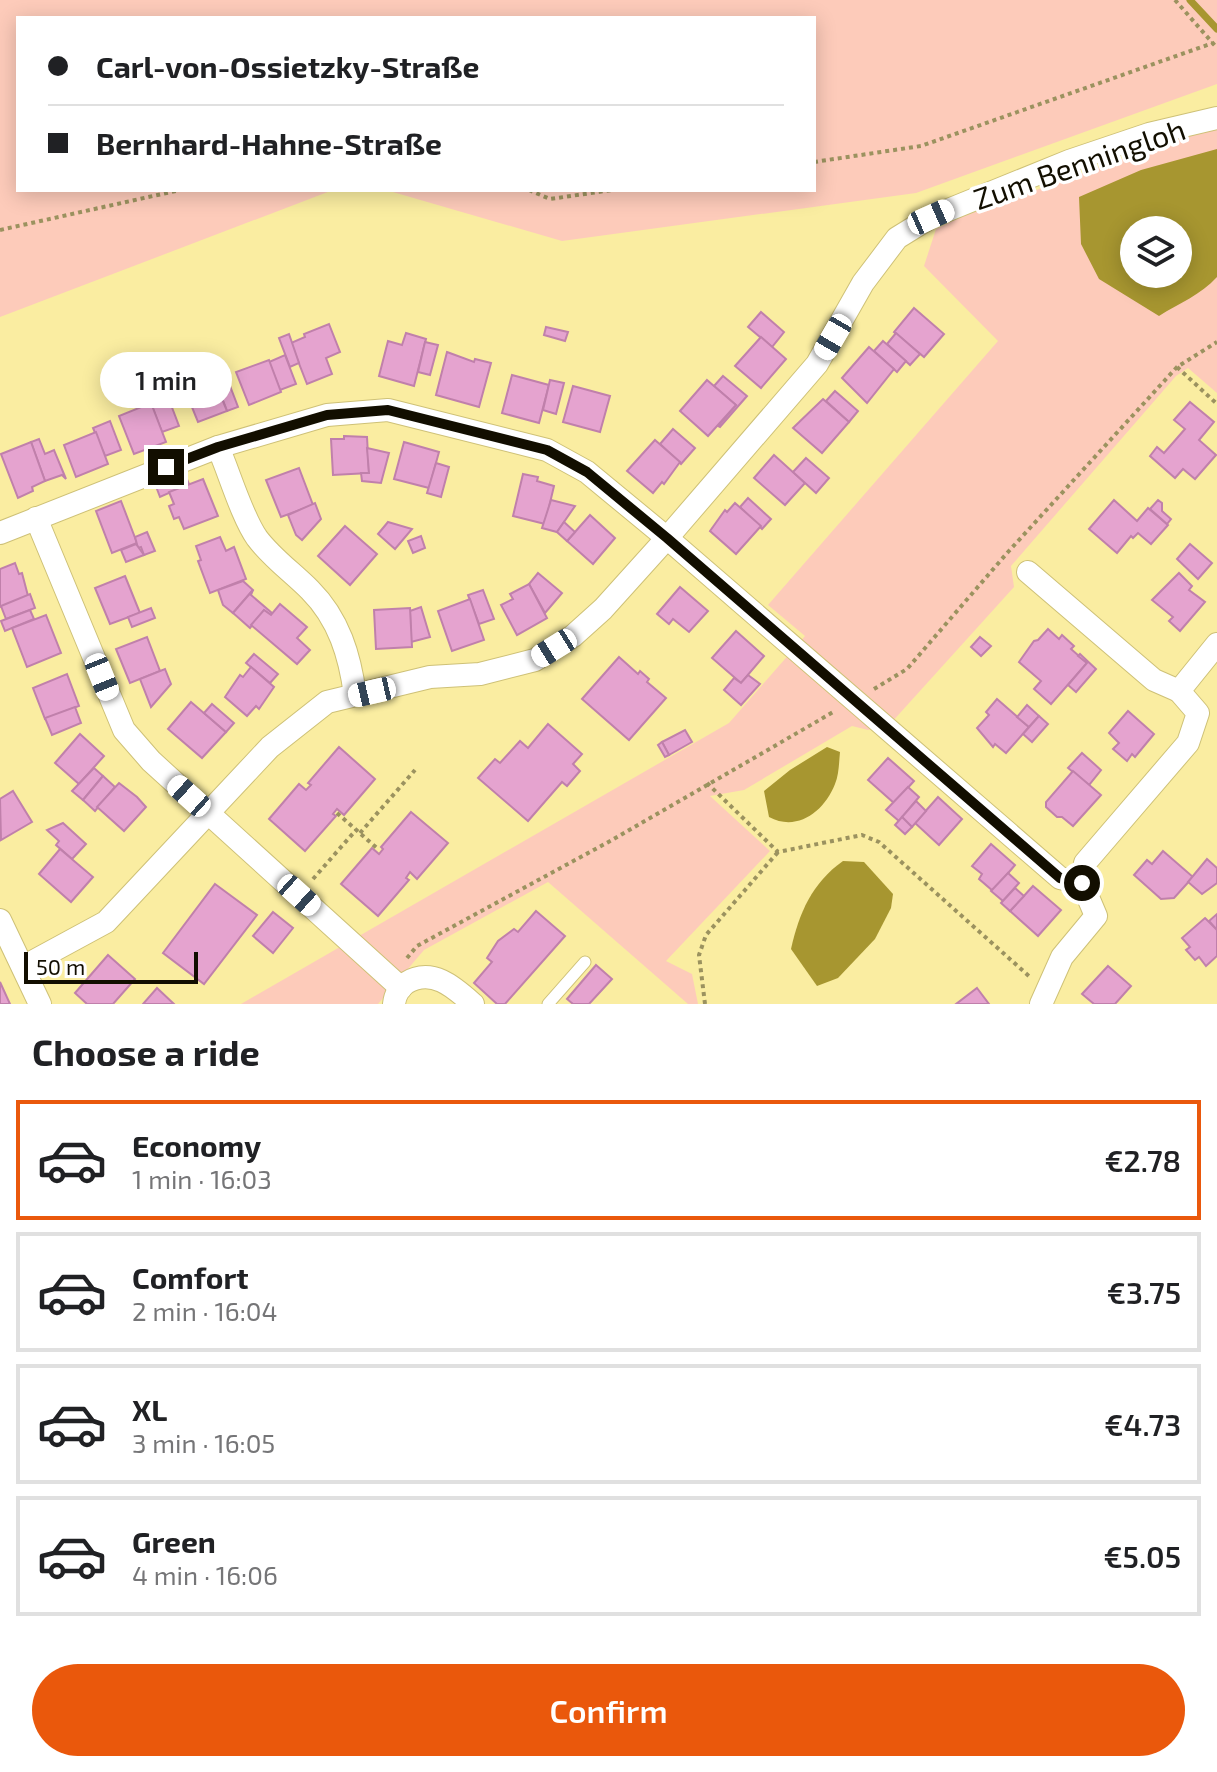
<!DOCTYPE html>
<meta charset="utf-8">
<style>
:root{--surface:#fff;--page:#f2f2f2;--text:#202124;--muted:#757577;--line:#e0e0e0;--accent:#ea580c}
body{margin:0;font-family:"Exo 2",sans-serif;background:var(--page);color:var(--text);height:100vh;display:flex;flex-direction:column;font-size:30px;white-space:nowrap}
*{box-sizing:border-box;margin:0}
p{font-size:26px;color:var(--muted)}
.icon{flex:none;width:44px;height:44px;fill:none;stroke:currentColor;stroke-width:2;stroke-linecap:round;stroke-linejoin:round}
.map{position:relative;height:1004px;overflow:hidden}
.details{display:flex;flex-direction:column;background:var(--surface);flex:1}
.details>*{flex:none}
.hud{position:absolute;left:16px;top:16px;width:800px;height:176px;border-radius:0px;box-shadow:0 4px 20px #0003;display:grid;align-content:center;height:176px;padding:0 32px;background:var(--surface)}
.fabs{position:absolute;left:1120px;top:216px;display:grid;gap:16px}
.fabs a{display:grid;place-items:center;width:72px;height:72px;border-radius:50%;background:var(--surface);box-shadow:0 4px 20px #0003;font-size:40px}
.scale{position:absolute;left:24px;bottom:20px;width:174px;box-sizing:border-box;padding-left:8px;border:4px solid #120e00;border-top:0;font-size:22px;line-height:28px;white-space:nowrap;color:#120e00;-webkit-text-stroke:6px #fff;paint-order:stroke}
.end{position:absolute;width:36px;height:36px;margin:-18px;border:10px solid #120e00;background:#fff;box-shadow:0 0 0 4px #fff}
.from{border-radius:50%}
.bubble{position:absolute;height:56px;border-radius:28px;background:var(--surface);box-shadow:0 4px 20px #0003;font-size:26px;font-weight:600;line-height:56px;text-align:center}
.car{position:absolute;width:24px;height:48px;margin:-24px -12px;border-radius:10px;box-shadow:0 0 6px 2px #0007;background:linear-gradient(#fff 24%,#345 0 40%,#fff 0 76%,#345 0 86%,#fff 0)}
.hud b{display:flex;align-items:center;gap:28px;height:76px;font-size:30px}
.hud b+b{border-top:2px solid var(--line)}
.hud i{width:20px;height:20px;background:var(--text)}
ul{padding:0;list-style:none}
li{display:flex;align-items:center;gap:24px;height:120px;margin:0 16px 12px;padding:0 16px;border:4px solid var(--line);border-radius:0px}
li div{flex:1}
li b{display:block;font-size:30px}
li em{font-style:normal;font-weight:600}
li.on{border-color:var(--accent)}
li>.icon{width:72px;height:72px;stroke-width:1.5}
h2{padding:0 32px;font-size:36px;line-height:96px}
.primary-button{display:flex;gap:16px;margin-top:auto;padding:16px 32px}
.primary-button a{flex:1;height:92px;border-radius:48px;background:var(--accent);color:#fff;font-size:32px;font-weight:600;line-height:92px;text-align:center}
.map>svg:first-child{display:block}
</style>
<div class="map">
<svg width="1217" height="1004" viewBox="0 0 1217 1004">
<rect width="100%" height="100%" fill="#faeda1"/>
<g fill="#fdcbba" fill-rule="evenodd">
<path d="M0,0H1217V84L916,193L562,241L386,190H814V18H18V190H333L0,317Z"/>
<path d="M1217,129V393L1188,368L1176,376L1011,566L1014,587L891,723L868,730L852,726L744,790L710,796L770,851L666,961L692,974L698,1004H688L548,882L424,950L378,1004H241L729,723L805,636L768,605L998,341L924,266L936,229L961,217L1188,135ZM1134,230H1178V274H1134Z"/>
</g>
<g fill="#a79630" fill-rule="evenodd">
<path d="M1217,149V277C1201,295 1179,303 1159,316L1099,279L1081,244L1079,197L1141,170ZM1134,230H1178V274H1134Z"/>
<path d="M827,747L840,752C839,762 839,775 835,784C824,812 797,832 769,817L764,791L790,770Z"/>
<path d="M843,861L864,862L893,894L891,908L875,939L838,978L817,986L791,949C799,913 812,883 843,861Z"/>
</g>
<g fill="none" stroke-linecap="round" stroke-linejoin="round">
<path stroke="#a79630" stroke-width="7" d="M1190,0L1217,29"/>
</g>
<g fill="#e5a3cf" stroke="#c080ab" stroke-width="2">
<path d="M914,308L944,334L924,357L894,332Z"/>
<path d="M761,312L784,332L772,347L748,327Z"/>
<path d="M329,324L340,352L326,358L332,374L307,384L291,343L305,337L304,334Z"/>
<path d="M546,327L568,332L565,341L544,335Z"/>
<path d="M406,333L426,339L414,386L379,376L388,341L402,345Z"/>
<path d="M896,333L920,354L910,365L887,344Z"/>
<path d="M289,334L299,363L290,367L279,338Z"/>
<path d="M761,337L786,359L761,388L735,366Z"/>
<path d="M883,341L906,361L897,372L874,351Z"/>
<path d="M425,342L438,345L430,375L418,372Z"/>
<path d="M869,347L894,369L867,403L842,378Z"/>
<path d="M447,352L474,362L475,359L491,363L479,407L436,395Z"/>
<path d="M285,355L296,384L280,390L269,362Z"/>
<path d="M269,360L281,392L249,405L236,372Z"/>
<path d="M512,375L549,385L539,423L502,413Z"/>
<path d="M723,376L747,396L720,427L718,426L736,405L714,386Z"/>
<path d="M227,378L238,407L227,411L216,382Z"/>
<path d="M214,379L227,411L198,422L185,390Z"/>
<path d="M550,380L564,383L556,414L543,410Z"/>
<path d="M707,380L736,405L708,436L680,411Z"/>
<path d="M573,386L610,396L600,432L563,422Z"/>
<path d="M835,391L858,411L849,422L826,401Z"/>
<path d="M168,397L179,426L162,432L151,403Z"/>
<path d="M823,399L849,422L822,453L793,428Z"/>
<path d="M1190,402L1214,422L1199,440L1216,455L1195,479L1183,469L1175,478L1150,456L1157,447L1164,453L1185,429L1174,420Z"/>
<path d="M151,403L166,442L134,454L119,416Z"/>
<path d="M110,421L121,450L105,456L93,428Z"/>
<path d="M673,429L695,448L681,464L660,444Z"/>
<path d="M96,432L108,464L76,477L64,445Z"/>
<path d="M344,436L367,437L369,473L333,475L331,439H344Z"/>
<path d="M39,439L45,454L54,450L66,479L62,475L45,481L31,442Z"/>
<path d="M655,440L680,462L664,484L662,482L653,493L627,471Z"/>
<path d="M31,442L45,481L32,487L33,491L18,498L1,454Z"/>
<path d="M404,442L439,452L429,488L394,479Z"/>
<path d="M367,448L389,453L381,483L362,481L361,473H369Z"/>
<path d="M774,455L805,483L785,505L754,478Z"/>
<path d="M806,458L829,478L816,493L793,472Z"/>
<path d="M436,463L449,467L441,497L427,493Z"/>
<path d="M299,468L313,505L281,517L266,480Z"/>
<path d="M183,470L189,484L160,497L154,481Z"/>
<path d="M523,474L538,477L537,481L554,486L545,524L513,516Z"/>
<path d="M203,479L218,516L184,529L179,517L174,519L169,506L174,504L169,492Z"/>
<path d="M748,498L771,519L762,529L740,507Z"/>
<path d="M551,500L575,506L557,532L542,528Z"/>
<path d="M1114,500L1137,521L1148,508L1168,525L1151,544L1138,533L1133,538L1131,536L1117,553L1089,529Z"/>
<path d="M1158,500L1162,503V511L1171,519L1167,524L1150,509Z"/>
<path d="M121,501L137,543L112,553L96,511Z"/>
<path d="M315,503L321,519L302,540L296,535L288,515Z"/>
<path d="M735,503L761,526L736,554L710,531L725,510L727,512Z"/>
<path d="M590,515L615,538L593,564L567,541Z"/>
<path d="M388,522L412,529L395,549L378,534Z"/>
<path d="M564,522L575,532L567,541L557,532Z"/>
<path d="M345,526L377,554L350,585L318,556Z"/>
<path d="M147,532L155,551L144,555L141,547L138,548L135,537Z"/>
<path d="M421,536L425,548L413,553L408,541Z"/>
<path d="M220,537L226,551L234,547L246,579L210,593L198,561L201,560L196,546Z"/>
<path d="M136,544L144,555L126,562L121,550Z"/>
<path d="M1190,544L1212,563L1198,579L1177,559Z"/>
<path d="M15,563L19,574L22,573L28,596L0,607V569Z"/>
<path d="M538,573L562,593L545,613L529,584Z"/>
<path d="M1179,573L1192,586L1189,590L1205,602L1180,631L1169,621L1173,617L1152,600Z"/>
<path d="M125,576L140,613L110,624L95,588Z"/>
<path d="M243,581L253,590L233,613L223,605L218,590Z"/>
<path d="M529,584L547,618L517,635L501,605L513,599L510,594Z"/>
<path d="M680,587L708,611L689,632L673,619L669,624L657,614Z"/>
<path d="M253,590L251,595L272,613L271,615L264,610L250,628L233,613Z"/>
<path d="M483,590L494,619L479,624L468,595Z"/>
<path d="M30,594L35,608L6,619L1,606Z"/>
<path d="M470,599L484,640L452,651L438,611Z"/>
<path d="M280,604L307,627L297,638L310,650L297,664L251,625L264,610L271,615Z"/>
<path d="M421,607L430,637L411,642L410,611Z"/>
<path d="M151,608L155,618L132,627L128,617Z"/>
<path d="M410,608L412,647L376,649L374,610Z"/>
<path d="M30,610L34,619L5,631L1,621Z"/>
<path d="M46,615L61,653L27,667L12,628Z"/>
<path d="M1048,629L1059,639L1062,635L1074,646L1071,649L1087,663L1051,704L1034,689L1041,681L1019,662L1034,641L1038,640Z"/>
<path d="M736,631L764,656L741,683L712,658Z"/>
<path d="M147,637L160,671L130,683L116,649Z"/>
<path d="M980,637L991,646L981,656L971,647Z"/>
<path d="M254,654L278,674L270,683L246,663Z"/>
<path d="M1080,654L1096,669L1076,692L1068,685L1087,663L1078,656Z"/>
<path d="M619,657L638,674L640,671L649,679L647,682L666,698L629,740L582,699Z"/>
<path d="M251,667L274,687L259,709L256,706L247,716L225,697L240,675L243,677Z"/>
<path d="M165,669L171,684L151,707L140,679Z"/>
<path d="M67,674L79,706L45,719L33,688Z"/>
<path d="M748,675L760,684L741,705L724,690L734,678L741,683Z"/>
<path d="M997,699L1029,727L1006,753L995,744L993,747L977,728L989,715L986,712Z"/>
<path d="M191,702L226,732L202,758L168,729Z"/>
<path d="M212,704L234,723L226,732L204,713Z"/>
<path d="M1027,705L1039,716L1029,727L1017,717Z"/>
<path d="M75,707L81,723L52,735L45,718Z"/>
<path d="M1128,711L1154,734L1135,757L1132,754L1127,761L1113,749L1119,743L1109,733Z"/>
<path d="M1039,716L1048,724L1032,742L1023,734Z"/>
<path d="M548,724L582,754L573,764L580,771L567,786L562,782L528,821L478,778L495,759L500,763L520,741L528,748Z"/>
<path d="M685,730L692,742L669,755L662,742Z"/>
<path d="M80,734L104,756L79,784L55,763Z"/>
<path d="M662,742L669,755L665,757L658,745Z"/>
<path d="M339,747L375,779L344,815L337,809L333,814L336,816L305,851L269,819L299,784L306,790L311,785L308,783Z"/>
<path d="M1082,753L1101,770L1089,785L1068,768Z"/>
<path d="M888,758L914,781L894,803L868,780Z"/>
<path d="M94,768L103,776L83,800L72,791Z"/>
<path d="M1073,771L1101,795L1073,826L1062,817H1057L1046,807V802Z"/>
<path d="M103,776L115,787L95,811L83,800Z"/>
<path d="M119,783L137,797L146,807L124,831L97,807Z"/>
<path d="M908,787L919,797L899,821L886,810Z"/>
<path d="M13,791L32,822L1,840L0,799Z"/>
<path d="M938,797L962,819L939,845L915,823Z"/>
<path d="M916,801L926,811L912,827L902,817Z"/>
<path d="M411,812L448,843L417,879L410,872L406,878L409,880L378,916L341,884L372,848L379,854L383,849L381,847Z"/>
<path d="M902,817L912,827L905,834L895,825Z"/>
<path d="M63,823L86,844L72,859L56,845L59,841L47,830Z"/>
<path d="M991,844L1015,865L993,891L979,879L982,874L972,866Z"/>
<path d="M60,849L93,877L71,902L39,874Z"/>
<path d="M1163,851L1193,877L1174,898L1161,899L1134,875L1147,860L1152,864Z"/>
<path d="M1207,859L1217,868V883L1202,894L1188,882Z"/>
<path d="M1008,873L1019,883L1003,901L991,891Z"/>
<path d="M215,884L257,915L204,984L163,953Z"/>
<path d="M1033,886L1061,910L1038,936L1010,911Z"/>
<path d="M1015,888L1024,896L1010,911L1001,903Z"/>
<path d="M536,911L565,936L505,1004H497L474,983L492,962L487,958L498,941L514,929L518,932Z"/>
<path d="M273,912L293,928L273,953L253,936Z"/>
<path d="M1217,914V930L1209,921Z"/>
<path d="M1205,918L1217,930V956L1206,966L1199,957L1195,960L1186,950L1190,947L1182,938Z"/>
<path d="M108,955L135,979L113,1004H87L75,993Z"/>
<path d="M596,965L612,979L589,1004H573L567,999Z"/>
<path d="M1108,966L1131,986L1115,1004H1094L1082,994Z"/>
<path d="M0,982L10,1004H0Z"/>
<path d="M157,988L174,1004H143Z"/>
<path d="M977,988L989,1004H956Z"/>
</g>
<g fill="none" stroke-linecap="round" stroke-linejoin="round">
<defs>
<path id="lane" d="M548,1004L585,962"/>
<g id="street">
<path d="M218,447C229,472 242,517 257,538C272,558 292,572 310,590C339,619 350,656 355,695"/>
<path d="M36,518L124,730L151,761L401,988"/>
<path d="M0,533L218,447L327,415L388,410L547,450L587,472L667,538L1060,878L1082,883"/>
<path d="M1028,572L1154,680L1179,691"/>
<path d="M0,920L40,1004"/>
<path d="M23,967L106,922L270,747L327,702L430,677L480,674L535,660L573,636L603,609L667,538L817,364L863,283L897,238L931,217L1069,161L1149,134L1217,118"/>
<path d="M394,1004C395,995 399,988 406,983C432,967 454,987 473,1004"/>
<path d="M1041,1004L1062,957L1096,916L1082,883L1085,863L1188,743L1198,713L1179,691L1217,644"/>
</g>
</defs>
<use href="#lane" stroke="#cec177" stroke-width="13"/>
<use href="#street" stroke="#cec177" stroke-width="24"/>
<g stroke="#9b925f" stroke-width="4" stroke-dasharray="4 4" stroke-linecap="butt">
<path d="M1175,0L1217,48"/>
<path d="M814,162L921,146L1213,43"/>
<path d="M529,190L550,199L612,190"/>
<path d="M0,230L180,190"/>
<path d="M1177,367L1217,404"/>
<path d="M874,689L907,669L1008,552L1177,367L1217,342"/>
<path d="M707,783L778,852L862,835L879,842L1030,977"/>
<path d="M337,813L379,850"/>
<path d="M360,833L415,770"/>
<path d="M313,879L356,830"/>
<path d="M407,958L417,946L612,840L835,711"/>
<path d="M705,1004L699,955L706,935L778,852"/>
</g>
<use href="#lane" stroke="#fff" stroke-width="11"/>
<use href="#street" stroke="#fff" stroke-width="22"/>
</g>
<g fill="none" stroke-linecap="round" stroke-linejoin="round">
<path stroke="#120e00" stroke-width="10" d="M166,467L218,447L327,415L388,410L547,450L587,472L667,538L1060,878L1082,883"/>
</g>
<g text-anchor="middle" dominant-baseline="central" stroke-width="7" stroke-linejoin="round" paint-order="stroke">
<g font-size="30" fill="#120e00" stroke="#fff">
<text transform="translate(1079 163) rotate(-19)">Zum Benningloh</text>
</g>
</g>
</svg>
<div class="fabs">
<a><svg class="icon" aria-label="layers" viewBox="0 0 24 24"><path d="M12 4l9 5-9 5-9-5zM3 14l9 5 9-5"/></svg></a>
</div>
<div class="scale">50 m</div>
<i class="end from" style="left:1082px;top:883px"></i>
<i class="end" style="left:166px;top:467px"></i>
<div class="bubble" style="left:100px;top:352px;width:132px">1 min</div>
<i class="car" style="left:931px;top:217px;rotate:66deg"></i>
<i class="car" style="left:833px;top:337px;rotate:210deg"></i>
<i class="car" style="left:554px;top:648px;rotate:238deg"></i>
<i class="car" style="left:102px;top:677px;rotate:158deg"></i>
<i class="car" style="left:372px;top:692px;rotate:257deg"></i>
<i class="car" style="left:189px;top:796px;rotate:312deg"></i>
<i class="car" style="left:299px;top:895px;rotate:132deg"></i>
<div class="hud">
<b><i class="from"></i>Carl-von-Ossietzky-Straße</b>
<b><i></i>Bernhard-Hahne-Straße</b>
</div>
</div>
<section class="details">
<h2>Choose a ride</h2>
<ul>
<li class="on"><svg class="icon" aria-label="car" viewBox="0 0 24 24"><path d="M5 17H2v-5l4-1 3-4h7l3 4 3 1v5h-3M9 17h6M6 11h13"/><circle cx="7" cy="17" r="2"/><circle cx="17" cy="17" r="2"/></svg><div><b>Economy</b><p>1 min · 16:03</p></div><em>€2.78</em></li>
<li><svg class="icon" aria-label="car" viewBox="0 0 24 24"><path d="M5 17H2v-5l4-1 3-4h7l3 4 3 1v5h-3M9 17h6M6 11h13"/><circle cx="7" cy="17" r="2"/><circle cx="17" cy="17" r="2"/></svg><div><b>Comfort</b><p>2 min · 16:04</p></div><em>€3.75</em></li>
<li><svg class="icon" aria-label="car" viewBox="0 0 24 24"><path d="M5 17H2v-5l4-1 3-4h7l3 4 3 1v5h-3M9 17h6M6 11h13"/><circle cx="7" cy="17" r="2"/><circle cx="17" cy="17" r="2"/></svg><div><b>XL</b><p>3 min · 16:05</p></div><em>€4.73</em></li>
<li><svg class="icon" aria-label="car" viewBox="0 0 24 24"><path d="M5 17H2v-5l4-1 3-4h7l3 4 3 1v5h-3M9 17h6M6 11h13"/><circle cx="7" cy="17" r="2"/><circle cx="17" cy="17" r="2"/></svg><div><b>Green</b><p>4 min · 16:06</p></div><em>€5.05</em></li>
</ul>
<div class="primary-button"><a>Confirm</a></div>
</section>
